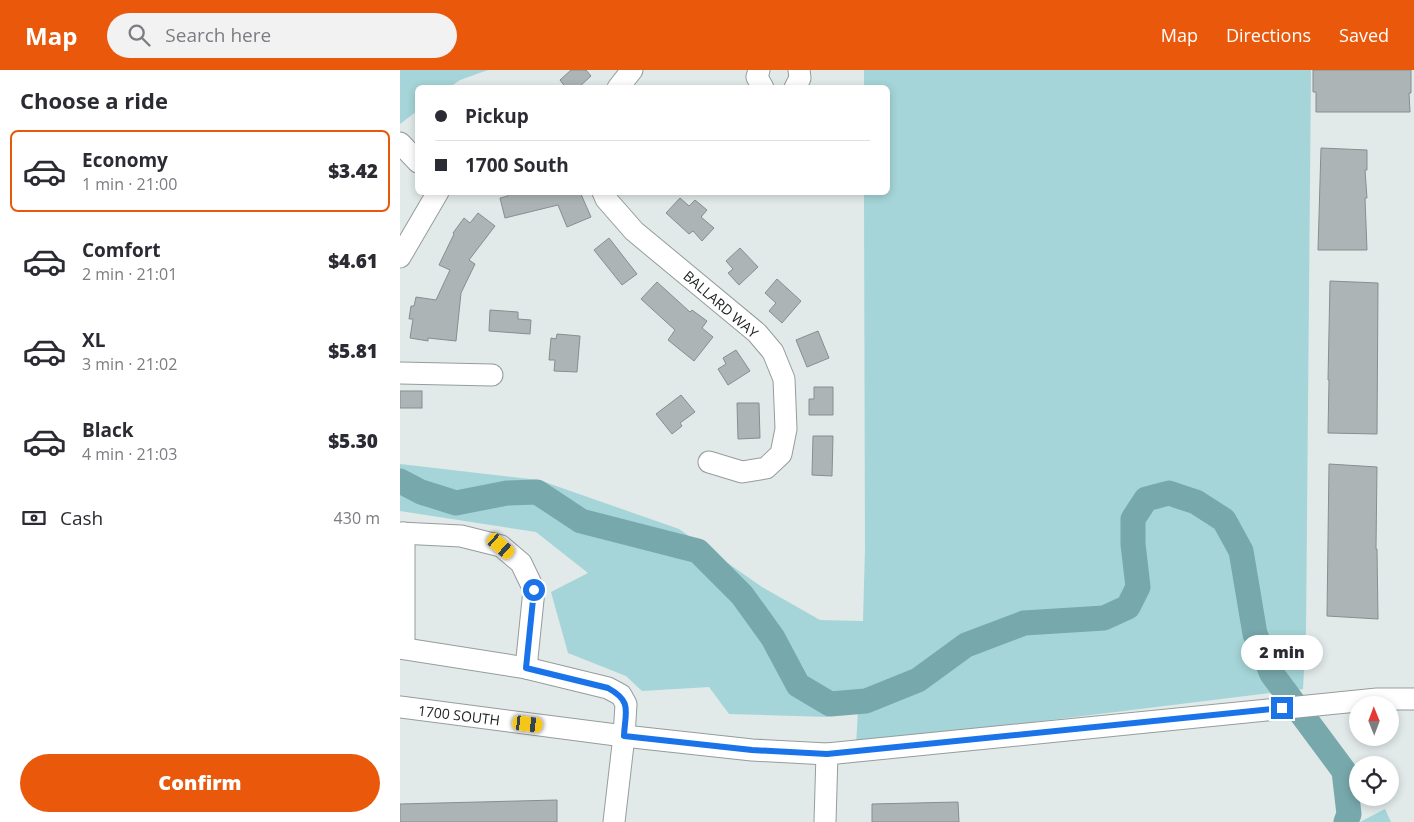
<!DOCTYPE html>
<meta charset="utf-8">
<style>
:root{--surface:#fff;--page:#f2f2f3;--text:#2b2b33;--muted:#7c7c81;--line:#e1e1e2;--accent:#ea580c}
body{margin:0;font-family:"Open Sans",sans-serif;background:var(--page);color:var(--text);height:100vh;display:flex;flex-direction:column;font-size:19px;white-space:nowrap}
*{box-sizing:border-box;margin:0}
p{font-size:16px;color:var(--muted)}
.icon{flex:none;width:28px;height:28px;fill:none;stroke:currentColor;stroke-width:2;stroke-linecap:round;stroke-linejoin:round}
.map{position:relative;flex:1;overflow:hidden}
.side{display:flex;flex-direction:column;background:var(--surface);width:400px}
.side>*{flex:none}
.top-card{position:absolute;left:15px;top:15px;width:475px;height:110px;border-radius:8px;box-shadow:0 2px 8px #0003;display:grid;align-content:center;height:110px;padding:0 20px;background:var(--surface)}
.needle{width:32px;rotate:359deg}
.tools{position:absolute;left:949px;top:626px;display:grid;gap:10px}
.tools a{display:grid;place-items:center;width:50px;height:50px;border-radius:50%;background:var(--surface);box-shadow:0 2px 8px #0003;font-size:25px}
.end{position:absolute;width:22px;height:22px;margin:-11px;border:6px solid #1a73e8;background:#fff;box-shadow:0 0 0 2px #fff}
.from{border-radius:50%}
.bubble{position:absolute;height:35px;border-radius:18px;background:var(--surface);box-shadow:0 2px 8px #0003;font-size:16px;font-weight:800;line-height:35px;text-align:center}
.car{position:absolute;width:15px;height:30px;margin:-15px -8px;border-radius:6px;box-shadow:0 0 4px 1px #0007;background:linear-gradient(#f5c518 24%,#345 0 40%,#f5c518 0 76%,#345 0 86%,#f5c518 0)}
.top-card b{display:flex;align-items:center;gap:18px;height:48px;font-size:19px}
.top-card b+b{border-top:1px solid var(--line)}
.top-card i{width:12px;height:12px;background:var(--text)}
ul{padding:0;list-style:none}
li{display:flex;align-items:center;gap:15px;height:82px;margin:0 10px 8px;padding:0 10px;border:2px solid transparent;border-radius:8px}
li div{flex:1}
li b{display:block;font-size:19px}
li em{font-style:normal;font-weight:800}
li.current{border-color:var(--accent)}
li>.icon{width:45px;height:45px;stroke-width:1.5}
h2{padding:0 20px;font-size:22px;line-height:60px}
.pay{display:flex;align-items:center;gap:12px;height:55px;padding:0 20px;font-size:19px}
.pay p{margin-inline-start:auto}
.button{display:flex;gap:10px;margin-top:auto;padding:10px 20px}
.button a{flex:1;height:58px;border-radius:30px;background:var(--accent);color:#fff;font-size:20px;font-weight:800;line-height:58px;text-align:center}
header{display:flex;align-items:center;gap:30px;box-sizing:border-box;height:70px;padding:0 25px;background:var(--accent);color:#fff}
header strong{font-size:24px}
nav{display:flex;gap:28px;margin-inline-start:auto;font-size:18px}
.search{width:350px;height:45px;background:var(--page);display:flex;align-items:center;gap:12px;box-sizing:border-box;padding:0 18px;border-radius:28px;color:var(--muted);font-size:19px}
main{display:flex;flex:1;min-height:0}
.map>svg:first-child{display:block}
</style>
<header>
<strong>Map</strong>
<div class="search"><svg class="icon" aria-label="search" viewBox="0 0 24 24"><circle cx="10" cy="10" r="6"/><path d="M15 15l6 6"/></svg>Search here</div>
<nav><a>Map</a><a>Directions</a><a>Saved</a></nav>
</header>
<main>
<section class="side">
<h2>Choose a ride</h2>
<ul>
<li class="current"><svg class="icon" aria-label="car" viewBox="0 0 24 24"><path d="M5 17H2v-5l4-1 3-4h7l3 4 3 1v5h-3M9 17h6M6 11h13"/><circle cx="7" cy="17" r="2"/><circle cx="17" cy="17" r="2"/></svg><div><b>Economy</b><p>1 min · 21:00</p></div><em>$3.42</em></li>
<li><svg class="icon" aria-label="car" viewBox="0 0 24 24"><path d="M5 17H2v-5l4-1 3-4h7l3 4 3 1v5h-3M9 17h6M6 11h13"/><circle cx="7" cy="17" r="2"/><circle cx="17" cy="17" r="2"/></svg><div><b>Comfort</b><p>2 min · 21:01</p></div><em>$4.61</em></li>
<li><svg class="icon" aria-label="car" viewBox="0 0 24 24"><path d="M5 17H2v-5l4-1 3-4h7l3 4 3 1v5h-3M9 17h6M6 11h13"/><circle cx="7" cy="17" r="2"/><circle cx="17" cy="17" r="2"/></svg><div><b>XL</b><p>3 min · 21:02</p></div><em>$5.81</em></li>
<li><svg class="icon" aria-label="car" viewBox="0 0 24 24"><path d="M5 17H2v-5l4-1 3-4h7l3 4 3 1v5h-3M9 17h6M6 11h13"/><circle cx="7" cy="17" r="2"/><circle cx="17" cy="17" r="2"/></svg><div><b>Black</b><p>4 min · 21:03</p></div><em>$5.30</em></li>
</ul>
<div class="pay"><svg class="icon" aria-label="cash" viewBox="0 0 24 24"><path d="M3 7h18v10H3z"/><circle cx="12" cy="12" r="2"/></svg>Cash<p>430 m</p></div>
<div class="button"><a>Confirm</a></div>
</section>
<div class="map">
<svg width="1014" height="752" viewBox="0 0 1014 752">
<rect width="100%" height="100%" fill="#e1e9e9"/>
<g fill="#a5d5d8">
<path d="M0,0H88L60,10L50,17L18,18L17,41L0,54Z"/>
<path d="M464,0H911L906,561L903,619L456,674L459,626L428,647L329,644L309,617L242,621L226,606L168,583L151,522L188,503L136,462L0,441V394L139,410L279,459L362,517L420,550L463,551L465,479L464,123L488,122V18L464,17Z"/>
<path d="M985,739L991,752H960Z"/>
</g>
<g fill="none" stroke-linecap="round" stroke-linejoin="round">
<path stroke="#77a8ab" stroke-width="25" d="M0,411L21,422L56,433L107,423L137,422L181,451L298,481L342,525L373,568L398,615L430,634L466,631L518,610L566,575L624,553L704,548L728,537L738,517L733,474V449L746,429L769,423L796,432L824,450L841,481L855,564L872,604L944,701L949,744L946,752"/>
</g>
<g fill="#adb4b5" stroke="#878e8f">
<path d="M171,0H186L191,6L178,18H166L160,10Z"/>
<path d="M913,0H1011V23H1009L1010,42H916V22H913Z"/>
<path d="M921,78L967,80V100H965L967,128H965L967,180H918Z"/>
<path d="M108,122H180L191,147L167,157L158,135L105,148L100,128L108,126Z"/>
<path d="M280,128L289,136L295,130L307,140L301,147L314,158L302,171L293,161L289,164L266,143Z"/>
<path d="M78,143L95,156L69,190L75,194L61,223L56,271L28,268V271L10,268L13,249H9L11,236H14L16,227L36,230L50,200L39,195L54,164L53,163L64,148L70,153Z"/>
<path d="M209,168L237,204L222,215L194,180Z"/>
<path d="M340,178L358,197L339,215L328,203L333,199L326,191Z"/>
<path d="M377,209L401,231L382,253L369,241L376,233L365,223Z"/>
<path d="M930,211L978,213L977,364L928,363L929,310H928Z"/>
<path d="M257,212L290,242L292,240L307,251L302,258L313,267L294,291L268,270L275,260L241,229Z"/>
<path d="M90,240L118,242V249L131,250L130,264L89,261Z"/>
<path d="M418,261L429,288L407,297L396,270Z"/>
<path d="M157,264L180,266L177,302L154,301L155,290H149L151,268L156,269Z"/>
<path d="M336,280L350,301L328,315L318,299L326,294L323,288Z"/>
<path d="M414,317H433V345H409V329H414Z"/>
<rect x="0" y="321" width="22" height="17"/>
<path d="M281,325L295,342L280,353L282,356L272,364L256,344Z"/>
<path d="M337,333H359L360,368L338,369Z"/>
<path d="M413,366H433L432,406L412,405Z"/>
<path d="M929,394L977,397L976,479H977L978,549L927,546Z"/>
<path d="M157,730V752H0V734Z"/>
<path d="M558,732L559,752H472V734Z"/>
</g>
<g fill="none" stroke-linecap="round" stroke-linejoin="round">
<defs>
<g id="minor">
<path d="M359,0L357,7L363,18"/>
<path d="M218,18L232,0"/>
<path d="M395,18L400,8L399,0"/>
<path d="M0,73L18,92"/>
<path d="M203,122L206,129L234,161L357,263L373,282L384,309L386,359L381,384L366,398L342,402L309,392"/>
<path d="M0,187L38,122"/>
<path d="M0,303L92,305"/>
<path d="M0,463L61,466L101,476L121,493L134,520L126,598"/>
<path d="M4,463V578"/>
<path d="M0,578L126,598L208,618L221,625L226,634L224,666L214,752"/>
<path d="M0,637L224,666L352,680L427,684L977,629H1014"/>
<path d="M425,752L427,684"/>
</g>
</defs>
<use href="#minor" stroke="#959c9c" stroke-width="23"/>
<use href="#minor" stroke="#fff" stroke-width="21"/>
</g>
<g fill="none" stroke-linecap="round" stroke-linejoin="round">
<path stroke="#1a73e8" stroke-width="6" d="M134,520L126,598L208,618C233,632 225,641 224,666L352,680L427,684L882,638"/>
</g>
<g text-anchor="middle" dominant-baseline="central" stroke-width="4.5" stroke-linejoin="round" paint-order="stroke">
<g font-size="14" fill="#232525" stroke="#fff">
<text transform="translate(321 234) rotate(41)">BALLARD WAY</text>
<text transform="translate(59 645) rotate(7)">1700 SOUTH</text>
</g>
</g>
</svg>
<div class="tools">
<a><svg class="needle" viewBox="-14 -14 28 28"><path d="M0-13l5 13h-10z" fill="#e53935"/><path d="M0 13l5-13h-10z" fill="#7c7c81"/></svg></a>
<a><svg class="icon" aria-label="locate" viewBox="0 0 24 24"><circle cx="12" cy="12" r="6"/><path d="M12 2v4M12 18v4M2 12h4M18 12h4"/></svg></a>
</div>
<i class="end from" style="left:134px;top:520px"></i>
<i class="end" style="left:882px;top:638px"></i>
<div class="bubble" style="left:841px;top:565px;width:82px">2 min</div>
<i class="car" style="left:101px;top:476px;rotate:131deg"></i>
<i class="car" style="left:128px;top:654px;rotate:97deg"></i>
<div class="top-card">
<b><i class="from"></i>Pickup</b>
<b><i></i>1700 South</b>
</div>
</div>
</main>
